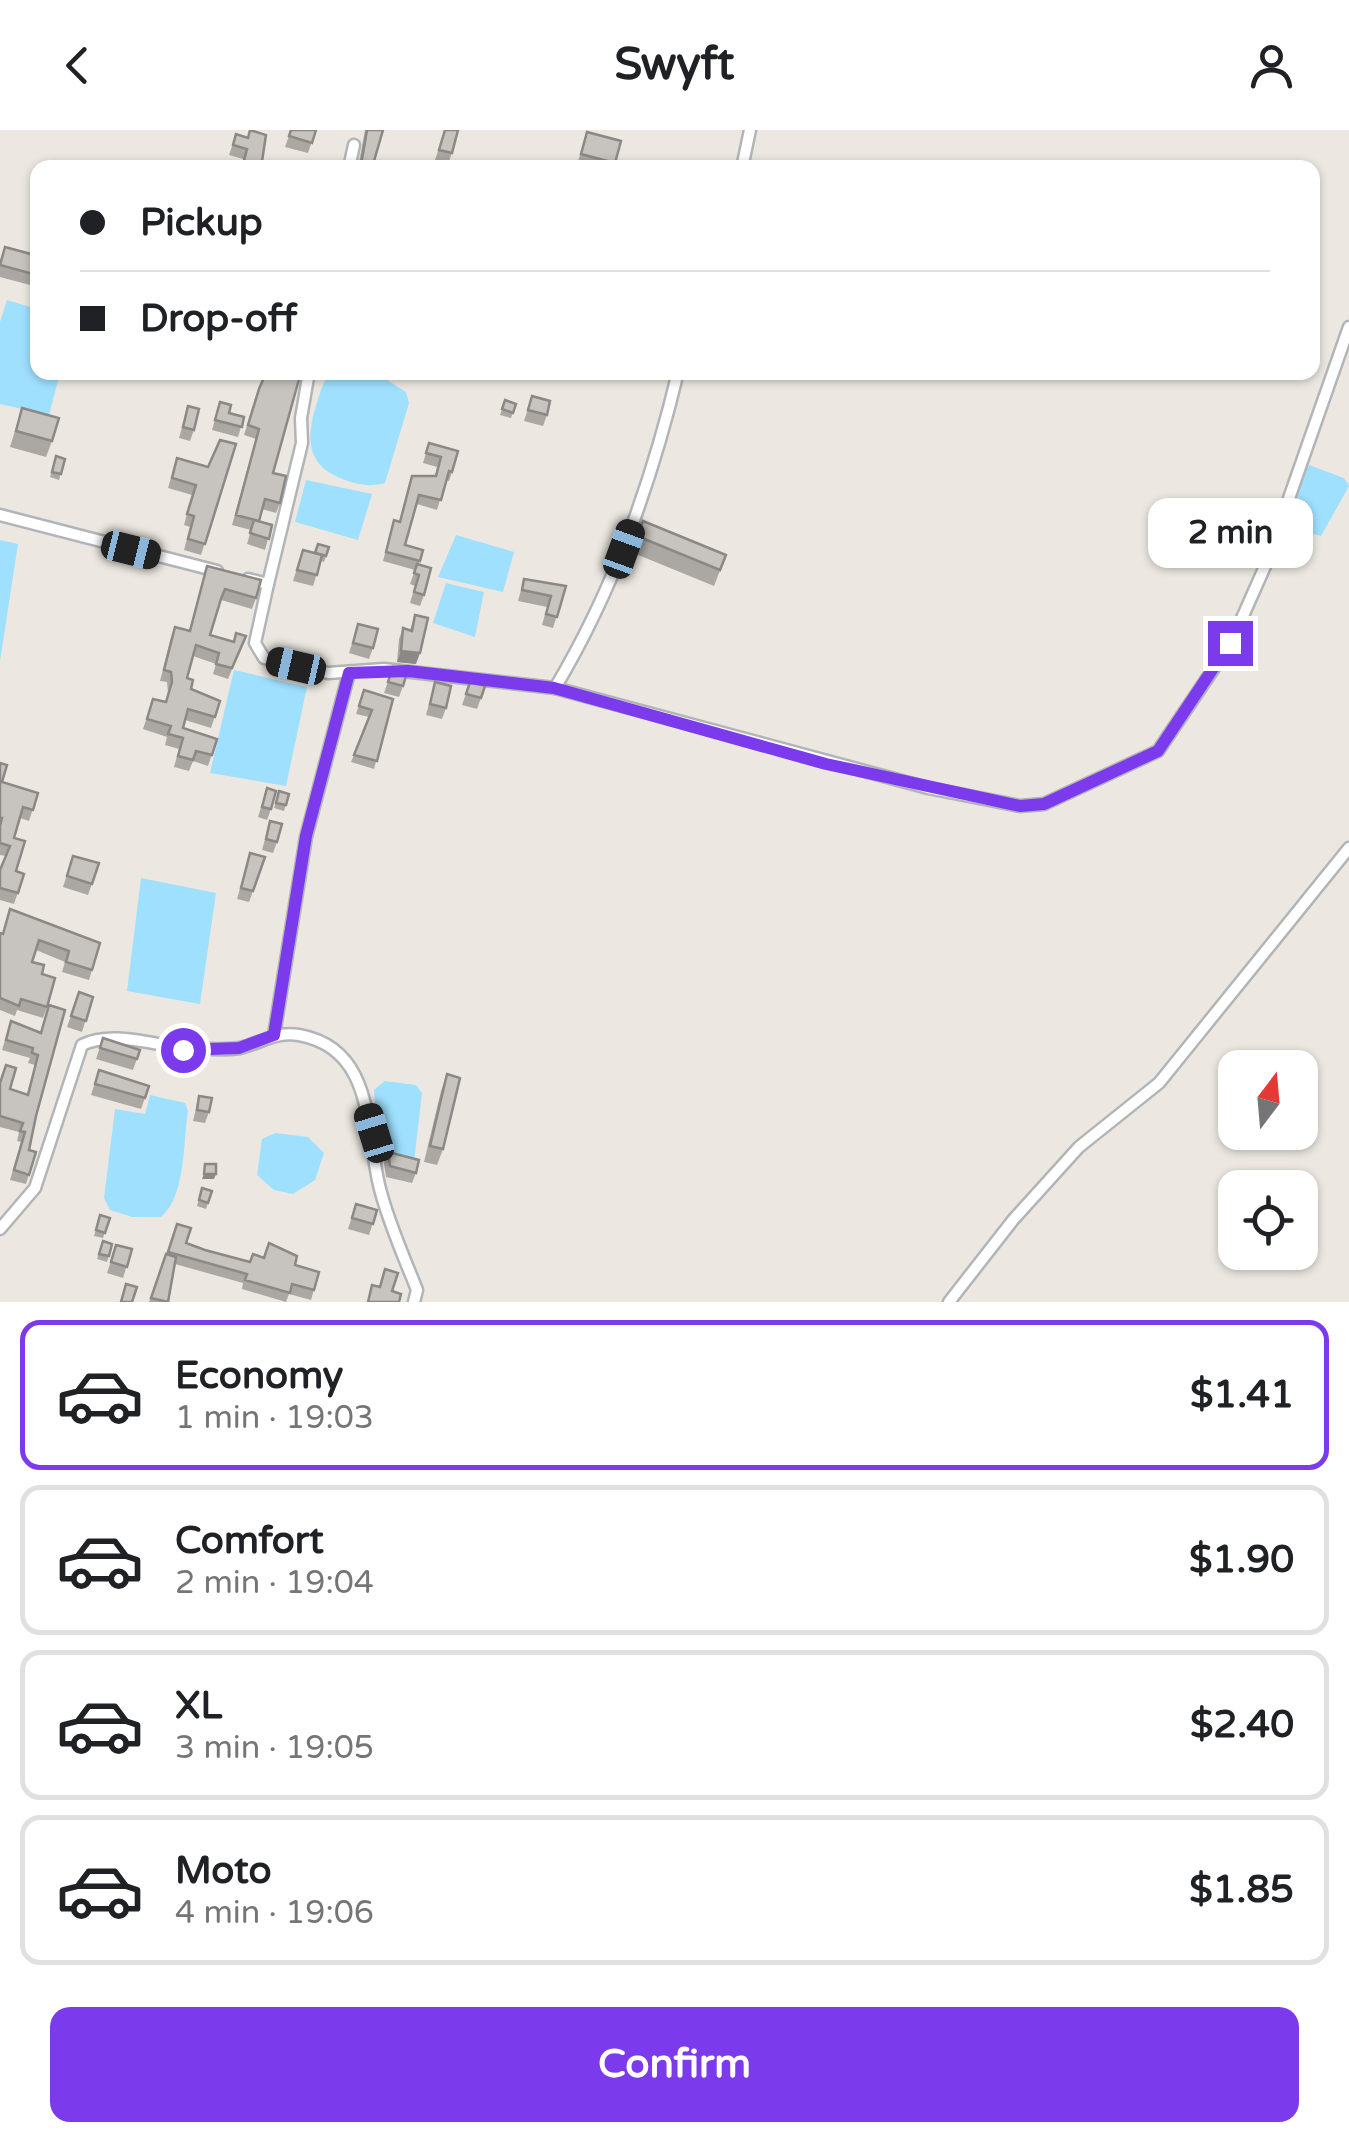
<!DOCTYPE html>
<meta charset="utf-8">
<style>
:root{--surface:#fff;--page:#f2f2f2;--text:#202124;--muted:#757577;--line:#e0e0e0;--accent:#7c3aed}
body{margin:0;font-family:"Varela Round",sans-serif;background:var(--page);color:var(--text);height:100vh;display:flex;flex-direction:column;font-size:38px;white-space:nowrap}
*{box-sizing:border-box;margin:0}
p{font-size:32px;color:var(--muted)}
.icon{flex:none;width:55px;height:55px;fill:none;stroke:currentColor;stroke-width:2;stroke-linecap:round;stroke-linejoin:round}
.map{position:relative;height:1172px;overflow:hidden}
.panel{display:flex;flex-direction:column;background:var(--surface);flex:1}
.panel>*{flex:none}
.hud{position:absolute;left:30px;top:30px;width:1290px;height:220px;border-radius:20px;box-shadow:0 2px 8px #0004;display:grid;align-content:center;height:220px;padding:0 50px;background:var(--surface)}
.needle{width:65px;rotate:16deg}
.buttons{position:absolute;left:1218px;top:920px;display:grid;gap:20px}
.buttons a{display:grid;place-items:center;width:100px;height:100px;border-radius:20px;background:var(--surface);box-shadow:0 2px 8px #0004;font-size:50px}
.end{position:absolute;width:45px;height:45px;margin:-22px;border:12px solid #7c3aed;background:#fff;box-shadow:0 0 0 5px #fff}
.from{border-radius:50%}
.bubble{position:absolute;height:70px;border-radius:20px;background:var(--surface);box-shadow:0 2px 8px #0004;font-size:32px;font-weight:700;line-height:70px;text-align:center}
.car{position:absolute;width:30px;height:60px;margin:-30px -15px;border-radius:12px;box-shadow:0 0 8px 2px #0007;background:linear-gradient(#222 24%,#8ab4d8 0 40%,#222 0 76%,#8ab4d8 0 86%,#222 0)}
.hud b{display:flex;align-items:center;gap:35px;height:95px;font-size:38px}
.hud b+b{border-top:2px solid var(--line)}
.hud i{width:25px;height:25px;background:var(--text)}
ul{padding:18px 0 0;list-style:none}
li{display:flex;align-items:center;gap:30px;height:150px;margin:0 20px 15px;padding:0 30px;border:5px solid var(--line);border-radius:20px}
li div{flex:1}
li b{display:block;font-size:38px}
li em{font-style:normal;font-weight:700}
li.on{border-color:var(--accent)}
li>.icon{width:90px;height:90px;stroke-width:1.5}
.button{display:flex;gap:20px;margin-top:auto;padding:20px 50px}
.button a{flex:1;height:115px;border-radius:20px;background:var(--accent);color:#fff;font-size:40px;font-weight:700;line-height:115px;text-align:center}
header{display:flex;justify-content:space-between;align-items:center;height:130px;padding:0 50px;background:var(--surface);font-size:45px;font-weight:700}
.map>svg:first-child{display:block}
</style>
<header><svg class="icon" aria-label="back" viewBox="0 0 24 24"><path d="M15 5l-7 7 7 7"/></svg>Swyft<svg class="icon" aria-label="person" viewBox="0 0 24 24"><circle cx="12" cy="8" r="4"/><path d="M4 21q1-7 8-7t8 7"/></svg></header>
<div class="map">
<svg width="1349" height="1172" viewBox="0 0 1349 1172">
<rect width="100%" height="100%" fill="#ece8e1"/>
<g fill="#9fe0fe">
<path d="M7,170L37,179L38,242L60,243L49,285L0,274V192Z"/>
<path d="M330,243H376L406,262L409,273L385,353C371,357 359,355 345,350C305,336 306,308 317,272C321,261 323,251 330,243Z"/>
<path d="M1309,335L1344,348L1349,356L1321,406L1290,398L1294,364Z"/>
<path d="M306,350L372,364L358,410L295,392Z"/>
<path d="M456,405L514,422L503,462L438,447Z"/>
<path d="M0,410L18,414L0,531Z"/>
<path d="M446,453L484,462L475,507L433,493Z"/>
<path d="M234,540L307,557L286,656L210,643Z"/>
<path d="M141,748L216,763L200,874L127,861Z"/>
<path d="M385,951L416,955L422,963L414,1032L379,1021L374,960Z"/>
<path d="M150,965L185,973L188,981C183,1012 186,1066 161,1087H132L110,1080L104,1068L115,979L145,984Z"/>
<path d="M275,1003L308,1007L324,1023L315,1050L293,1064L274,1060L257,1045L262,1009Z"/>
</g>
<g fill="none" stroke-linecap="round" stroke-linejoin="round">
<defs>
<g id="minor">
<path d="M349,38L354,15"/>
<path d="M742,38L750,0"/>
<path d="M0,385L217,441"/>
<path d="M248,449L268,454L255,513L264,528L328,543L384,539L555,558L928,658L1020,676L1044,674L1158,621L1231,513L1266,434L1349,197"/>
<path d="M268,454L302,313L301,288L309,242"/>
<path d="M555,558C614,459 651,354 678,242"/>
<path d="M274,905L306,707L349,543"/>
<path d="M0,1099L35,1058L82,915C117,898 164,920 202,919C214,919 228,920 240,918C261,913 276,901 299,905C376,919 365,1002 380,1059C389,1094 404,1127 417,1160L414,1172"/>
<path d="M949,1172L1013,1090L1079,1017L1159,953L1349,718"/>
</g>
</defs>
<use href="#minor" stroke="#b2b5b8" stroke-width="15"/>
<use href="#minor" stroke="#fff" stroke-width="10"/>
</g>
<g fill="#aba8a3">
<path d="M291,0H316L308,23L285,17Z"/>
<path d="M365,0H383L359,32Z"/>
<path d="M445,0L452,23L448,34L435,30Z"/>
<path d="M587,2L621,11L613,38H576Z"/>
<path d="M236,4L261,38L243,29L229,25Z"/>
<path d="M5,117L33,144L30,155L0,147V131Z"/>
<path d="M272,242H301L273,343L280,373L276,383L262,379L259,391L272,395L265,420L247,414L251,400L232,395L256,309L244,305L255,269Z"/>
<path d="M532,266L547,285L543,296L524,291Z"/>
<path d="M505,270L516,274L511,288L500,285Z"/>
<path d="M220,272L229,283L244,287L238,307L212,300Z"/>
<path d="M188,276L194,300L190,311L179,308Z"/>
<path d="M22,278L52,311L46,327L10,317Z"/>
<path d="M429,313L452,342L449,351L446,350L437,380L417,374L405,415L423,420L419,434L424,465L420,476L410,473L415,456L410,454L415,440L383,431L394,390L399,392L412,346H435L437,337L423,333Z"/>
<path d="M236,314L201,425L184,420L190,397L184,395L192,365L168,358L177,328L208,337Z"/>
<path d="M56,326L65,329L59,350L50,347Z"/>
<path d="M643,391L726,425L714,456L631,422Z"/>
<path d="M329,417L324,432L321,431L313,456L293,451L303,420L315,423Z"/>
<path d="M207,436L256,468L252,479L221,470L210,505L233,511L236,503L246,506L228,549L213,544L216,534L193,526L187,548L191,559L220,571L211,598L185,590L183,598L217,609L208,636L193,631L189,641L174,637L179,619L165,615L167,607L143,599L153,569L165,572L168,563L167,552L160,551L171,507L175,497L189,501Z"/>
<path d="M524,449L566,456L553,498L542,495L547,477L518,471Z"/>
<path d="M415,485L416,534L397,532L399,509L403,498L410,500Z"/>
<path d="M358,494L373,518L369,529L349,523Z"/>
<path d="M393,537L403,556L399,567L384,563Z"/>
<path d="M435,552L446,578L442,589L426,585Z"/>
<path d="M470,552L481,568L477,579L462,575Z"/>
<path d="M364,560L393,569L374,639L351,632L369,587L356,584Z"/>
<path d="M0,633L2,652L38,663L29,691L20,688L14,708L16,741L24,744L14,774L0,770V740L6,726L0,725Z"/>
<path d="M267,658L271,679L267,690L258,687Z"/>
<path d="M279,661L289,664L284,681L274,678Z"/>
<path d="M270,691L277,712L273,723L262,720Z"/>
<path d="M250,723L253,761L249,772L237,769Z"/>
<path d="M73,726L99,733L88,765L63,757Z"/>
<path d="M0,803L100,813L89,850L62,842L65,832L36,820L32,832L42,844L47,877L43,888L17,880L15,886L0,880Z"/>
<path d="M79,862L93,867L82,902L67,897Z"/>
<path d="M11,891L40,903L36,986L29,1020L36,1022L26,1054L10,1050L21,1012L17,1011L19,1002L0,997V951L10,959L27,964L35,935L28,933L30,928L2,920Z"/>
<path d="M103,908L140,920L133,940L96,929Z"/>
<path d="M99,940L149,956L141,979L91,965Z"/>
<path d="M447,944L443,1019L437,1035L424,1032L441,961Z"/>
<path d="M199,966L209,982L205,993L193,991Z"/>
<path d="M388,1022L416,1043L412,1053L386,1047L384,1033Z"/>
<path d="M202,1058L212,1061L206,1079L197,1076Z"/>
<path d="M356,1074L377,1080L369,1105L348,1099Z"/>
<path d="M100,1085L110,1088L103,1108L94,1106Z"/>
<path d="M177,1094L186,1113L205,1120L250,1132L295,1135L319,1142L311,1170L289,1164L286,1172L242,1159L243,1153L175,1134L168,1172H149Z"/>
<path d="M103,1111L112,1114L107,1132L97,1129Z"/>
<path d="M116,1115L132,1119L123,1148L107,1143Z"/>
</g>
<g fill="#8b8885">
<path d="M401,521L420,523L416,534L397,532Z"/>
<path d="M204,1044H216L214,1049H202Z"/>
</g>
<g fill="#c7c3be" stroke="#8b8885" stroke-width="2.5">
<path d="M250,0L266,5L261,38H242L247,19L233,15L236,4L248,8Z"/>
<path d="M291,0H316L312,13L289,6Z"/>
<path d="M367,0H383L372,38H355L362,29Z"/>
<path d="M445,0H458L452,23L439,20Z"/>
<path d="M587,2L621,11L615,33L581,24Z"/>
<path d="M5,117L38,126L33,144L0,135Z"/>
<path d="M273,242H301L273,343L286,346L280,373L265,369L259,391L236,385L259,299L248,295L259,259L266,243L272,244Z"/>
<path d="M532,266L550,271L547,285L528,280Z"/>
<path d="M505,270L516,274L513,283L502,279Z"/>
<path d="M220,272L231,275L229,283L244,287L242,297L215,290Z"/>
<path d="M188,276L199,279L194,300L183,297Z"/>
<path d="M22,278L59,288L52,311L16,301Z"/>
<path d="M220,310L236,314L205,414L188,409L194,386L187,384L196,355L172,348L177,328L208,337Z"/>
<path d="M429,313L458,321L452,342L449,341L441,370L419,365L405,415L423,420L420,431L386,422L394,390L400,392L412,346H436L441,327L426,323Z"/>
<path d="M56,326L65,329L61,344L52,342Z"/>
<path d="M254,390L272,395L269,409L250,403Z"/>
<path d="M643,391L726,425L720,440L637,406Z"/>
<path d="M318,414L329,417L326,426L315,423Z"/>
<path d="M303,420L322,425L317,445L297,440Z"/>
<path d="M417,434L431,438L424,465L414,462L419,445L414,443Z"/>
<path d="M207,436L261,450L256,468L225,459L221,469L210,505L234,512L236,503L246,506L232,538L216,534L219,523L196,515L187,548L193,550L191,559L220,571L215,587L188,579L183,598L217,609L212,625L196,621L193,630L178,626L183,608L168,604L171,596L147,589L153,569L166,572L172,552L171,542L164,540L175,497L190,501Z"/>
<path d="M524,449L566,456L557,487L546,484L551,466L522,460Z"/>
<path d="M415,485L428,488L420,523L401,521L403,498L412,501Z"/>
<path d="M358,494L378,499L373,518L353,513Z"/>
<path d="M393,537L408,539L403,556L388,552Z"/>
<path d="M435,552L451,556L446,578L430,574Z"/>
<path d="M470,552L485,556L481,568L466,564Z"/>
<path d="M364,560L393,569L377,631L354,625L372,580L359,576Z"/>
<path d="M0,633L7,635L2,652L38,663L33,680L23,677L14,708L25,711L16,741L24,744L18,763L0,758V740L10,716L0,713V696L2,688H0Z"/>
<path d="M267,658L276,661L271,679L262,677Z"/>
<path d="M279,661L289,664L286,675L276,673Z"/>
<path d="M270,691L282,694L277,712L266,709Z"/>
<path d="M250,723L265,727L253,761L241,758Z"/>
<path d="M73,726L99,733L92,754L67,746Z"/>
<path d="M10,779L100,813L92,840L66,832L69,821L39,810L32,832L44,835L42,844L55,848L47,877L21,869L19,876L0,868V803L3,804Z"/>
<path d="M79,862L93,867L86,891L71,886Z"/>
<path d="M49,875L65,880L36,986L29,1020L36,1022L29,1045L14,1040L25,1002L20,1001L23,993L0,986V953L6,935L16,938L10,959L28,965L38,925L32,923L33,918L6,910L11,891L41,903Z"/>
<path d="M103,908L140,920L137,929L100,918Z"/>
<path d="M99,940L149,956L145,968L95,954Z"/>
<path d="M447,944L460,948L443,1019L430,1016Z"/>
<path d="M199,966L212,968L209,982L197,980Z"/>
<path d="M388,1022L419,1030L416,1043L390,1036Z"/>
<path d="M205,1034H216V1044H204Z"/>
<path d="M202,1058L212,1061L208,1073L199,1070Z"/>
<path d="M356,1074L377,1080L373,1094L352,1088Z"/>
<path d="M100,1085L110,1088L105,1103L96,1100Z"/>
<path d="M177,1094L191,1098L186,1113L205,1120L250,1132L253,1124L264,1128L269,1113L297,1126L295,1135L319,1142L314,1160L292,1154L290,1163L245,1150L247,1144L168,1122Z"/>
<path d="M103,1111L112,1114L109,1126L99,1124Z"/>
<path d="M116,1115L132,1119L127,1137L111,1132Z"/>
<path d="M166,1124L176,1127L168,1172L151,1168Z"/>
<path d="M385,1139L398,1143L392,1161L401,1164L399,1172H368L372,1155L380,1157Z"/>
<path d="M126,1154L137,1157L132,1172H121Z"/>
</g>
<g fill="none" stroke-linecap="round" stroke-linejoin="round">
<path stroke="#7c3aed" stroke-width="12" d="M183,920L239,918L274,905L306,706L349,543L408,541L554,558L826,634L1020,676L1044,674L1158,621L1230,513"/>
</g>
</svg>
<div class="buttons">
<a><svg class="needle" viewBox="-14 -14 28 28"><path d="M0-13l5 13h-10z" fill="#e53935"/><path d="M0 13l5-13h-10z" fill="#757577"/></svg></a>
<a><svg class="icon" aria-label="locate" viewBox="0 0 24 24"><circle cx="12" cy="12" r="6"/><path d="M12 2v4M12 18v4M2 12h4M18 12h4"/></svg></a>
</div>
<i class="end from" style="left:183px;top:920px"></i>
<i class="end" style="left:1230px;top:513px"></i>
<div class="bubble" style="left:1148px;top:368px;width:165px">2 min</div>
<i class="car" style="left:624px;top:419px;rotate:20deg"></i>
<i class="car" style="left:131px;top:420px;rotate:104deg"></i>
<i class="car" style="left:296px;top:536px;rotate:283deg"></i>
<i class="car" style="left:374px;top:1003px;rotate:343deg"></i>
<div class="hud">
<b><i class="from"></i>Pickup</b>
<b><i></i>Drop-off</b>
</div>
</div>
<section class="panel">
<ul>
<li class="on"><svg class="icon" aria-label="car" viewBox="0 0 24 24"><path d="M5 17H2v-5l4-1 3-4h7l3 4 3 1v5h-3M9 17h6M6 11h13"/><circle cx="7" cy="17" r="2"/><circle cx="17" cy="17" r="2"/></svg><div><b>Economy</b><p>1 min · 19:03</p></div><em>$1.41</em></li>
<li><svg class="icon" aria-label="car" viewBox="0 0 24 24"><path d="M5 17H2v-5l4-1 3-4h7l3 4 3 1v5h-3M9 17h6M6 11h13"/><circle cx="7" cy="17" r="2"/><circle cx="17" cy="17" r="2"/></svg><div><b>Comfort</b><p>2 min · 19:04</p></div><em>$1.90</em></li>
<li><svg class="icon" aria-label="car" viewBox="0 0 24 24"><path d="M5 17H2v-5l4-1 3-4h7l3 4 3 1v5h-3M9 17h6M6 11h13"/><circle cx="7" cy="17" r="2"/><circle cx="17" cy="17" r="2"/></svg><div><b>XL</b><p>3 min · 19:05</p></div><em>$2.40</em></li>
<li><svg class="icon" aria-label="car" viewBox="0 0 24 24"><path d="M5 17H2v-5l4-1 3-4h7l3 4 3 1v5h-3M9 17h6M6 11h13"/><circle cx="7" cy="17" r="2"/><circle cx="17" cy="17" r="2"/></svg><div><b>Moto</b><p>4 min · 19:06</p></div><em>$1.85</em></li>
</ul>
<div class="button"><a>Confirm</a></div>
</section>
